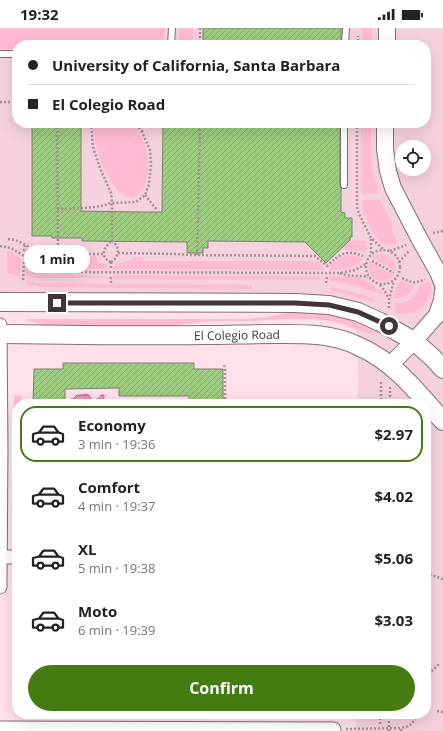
<!DOCTYPE html>
<meta charset="utf-8">
<style>
:root{--surface:#fff;--page:#f2f2f2;--text:#222;--muted:#767676;--line:#e0e0e0;--accent:#457c11}
body{margin:0;font-family:"Open Sans",sans-serif;background:var(--page);color:var(--text);height:100vh;display:flex;flex-direction:column;font-size:15px;white-space:nowrap}
*{box-sizing:border-box;margin:0}
p{font-size:13px;color:var(--muted)}
.icon{flex:none;width:22px;height:22px;fill:none;stroke:currentColor;stroke-width:2;stroke-linecap:round;stroke-linejoin:round}
.map{position:relative;flex:1;overflow:hidden}
.panel{position:absolute;left:12px;top:371px;width:419px;height:320px;display:flex;flex-direction:column;background:var(--surface);border-radius:16px;box-shadow:0 4px 16px #0002}
.panel>*{flex:none}
.banner{position:absolute;left:12px;top:12px;width:419px;height:88px;border-radius:16px;box-shadow:0 4px 16px #0002;display:grid;align-content:center;height:88px;padding:0 16px;background:var(--surface)}
.fabs{position:absolute;left:395px;top:112px;display:grid;gap:8px}
.fabs a{display:grid;place-items:center;width:36px;height:36px;border-radius:50%;background:var(--surface);box-shadow:0 4px 16px #0002;font-size:20px}
.end{position:absolute;width:18px;height:18px;margin:-9px;border:5px solid #413539;background:#fff;box-shadow:0 0 0 2px #fff}
.from{border-radius:50%}
.bubble{position:absolute;height:28px;border-radius:14px;background:var(--surface);box-shadow:0 4px 16px #0002;font-size:13px;font-weight:700;line-height:28px;text-align:center}
.banner b{display:flex;align-items:center;gap:14px;height:38px;font-size:15px}
.banner b+b{border-top:1px solid var(--line)}
.banner i{width:10px;height:10px;background:var(--text)}
ul{padding:7px 0 0;list-style:none}
li{display:flex;align-items:center;gap:12px;height:56px;margin:0 8px 6px;padding:0 8px;border:2px solid transparent;border-radius:16px}
li div{flex:1}
li b{display:block;font-size:15px}
li em{font-style:normal;font-weight:700}
li.current{border-color:var(--accent)}
li>.icon{width:36px;height:36px;stroke-width:1.5}
.cta{display:flex;gap:8px;margin-top:auto;padding:8px 16px}
.cta a{flex:1;height:46px;border-radius:24px;background:var(--accent);color:#fff;font-size:16px;font-weight:700;line-height:46px;text-align:center}
.status{display:flex;justify-content:space-between;align-items:center;height:28px;padding:0 20px;background:var(--surface);direction:ltr}
.status svg{height:11px;fill:currentColor}
.map>svg:first-child{display:block}
</style>
<div class="status"><b>19:32</b><svg viewBox="0 0 49 12"><path d="M0 12V9h3v3zM5 12V6h3v6zM10 12V3h3v9zM15 12V0h3v12zM26 1h20v11H26zM47 4h2v5h-2z"/></svg></div>
<div class="map">
<svg width="443" height="703" viewBox="0 0 443 703">
<defs>
<pattern id="water-rules" width="6" height="5" patternUnits="userSpaceOnUse"><rect width="6" height="5" fill="#e993b5"/><path d="M0 2.5h6" fill="none" stroke="#be7994"/></pattern>
<pattern id="building-hatch" width="6" height="6" patternUnits="userSpaceOnUse"><rect width="6" height="6" fill="#9ecc81"/><path d="M-1 1l2-2M0 6l6-6M5 7l2-2" fill="none" stroke="#82a66b"/></pattern>
</defs>
<rect width="100%" height="100%" fill="#ffe0eb"/>
<path fill="#f5d1dd" fill-rule="evenodd" d="M0,0H443V703H356V686H426V376H358V341L355,274L331,268L306,266L0,269ZM17,17H426V95H17ZM402,119H424V141H402Z"/>
<g fill="#ffbad4">
<path d="M0,0H165C165,7 164,12 159,17H17V21H0Z"/>
<rect x="179" y="0" width="14" height="17"/>
<rect x="362" y="0" width="10" height="17"/>
<path d="M93,95H132C143,109 150,124 148,143C147,149 146,155 143,161C140,164 136,170 131,170C125,170 121,165 117,161C101,142 95,119 93,95Z"/>
<path d="M361,95H371V123L372,138L379,166H361Z"/>
<path d="M362,172H380L392,196V205L398,215C392,217 388,218 382,215C376,212 366,192 364,185C362,181 362,176 362,172Z"/>
<path d="M344,212L366,213L367,220L365,225L356,222H347L344,220Z"/>
<path d="M26,220L39,226L56,228V232L87,231V228H96L97,229L98,234L107,236V241L50,240L39,235L26,225Z"/>
<path d="M7,223L11,224L20,230V248L7,245Z"/>
<path d="M379,226C390,226 397,232 395,243L372,230Z"/>
<path d="M347,227H356L363,231C353,242 344,242 330,242V238L339,230Z"/>
<path d="M133,229H143V233H318L323,238V242L114,241V237L131,232Z"/>
<path d="M369,233L393,247C382,260 365,250 369,233Z"/>
<path d="M26,235L37,243L52,247L105,248V250H37L26,248Z"/>
<path d="M114,247L321,248V252L114,251Z"/>
<path d="M330,248L358,249L365,252L381,263L384,267L351,257L330,253Z"/>
<path d="M401,252L407,255L414,257C411,267 404,270 394,270C394,263 396,258 401,252Z"/>
<path d="M26,254L35,255L252,257V261L39,259L38,257H32L31,259L29,258Z"/>
<path d="M426,254H431C431,260 432,265 429,270C425,279 414,286 404,286C401,286 397,285 394,284L395,275C410,275 415,270 420,257Z"/>
<path d="M331,259L364,267L375,271L373,274L342,265L330,262Z"/>
<path d="M312,284C334,286 354,292 374,301L375,305L373,307L342,296L325,292L312,291H286L252,293H211L164,299H59L47,297L28,293L26,292L28,291H247L268,289L285,285Z"/>
<path d="M14,367L21,368V376H17V417H14Z"/>
</g>
<path fill="url(#water-rules)" stroke="#b77790" d="M85,366L89,367L90,369L93,372C97,371 99,371 101,367H104V370L101,376H70L69,374L71,371H73L77,367H83Z"/>
<g fill="url(#building-hatch)" stroke="#76846e">
<rect x="203" y="0" width="138" height="17"/>
<path d="M32,95H81V183L140,184H162L163,95H340V157L341,160V184L345,185V190H352V209H350V212L326,235L305,214L208,213V220H203V225H187V214L82,213V210H52V208H32Z"/>
<path d="M63,335H194V341H223V376H189V368H119V360L65,361V376H33L34,341H63Z"/>
</g>
<g fill="none" stroke-linecap="round" stroke-linejoin="round">
<defs>
<g id="service">
<path d="M171,17L172,0"/>
<path d="M345,17L346,0"/>
<path d="M0,26H17"/>
<path d="M344,157V95"/>
</g>
<g id="minor">
<path d="M0,297L1,421L0,559"/>
<path d="M0,529H17"/>
<path d="M0,700L334,701"/>
</g>
<g id="tertiary">
<path d="M387,17V0"/>
<path d="M385,95V121L388,143L393,160L420,212L438,244L443,257"/>
<path d="M390,337L414,313L437,287L442,272L443,263"/>
</g>
<g id="secondary">
<path d="M0,274L295,275L329,277L358,284L380,294L414,313L433,330L443,341"/>
<path id="s1" d="M0,306C68,307 135,308 203,307C227,307 251,306 275,306C304,306 331,305 358,318C395,334 417,364 443,393"/>
</g>
</defs>
<use href="#service" stroke="#876c76" stroke-width="8"/>
<use href="#minor" stroke="#876c76" stroke-width="15"/>
<use href="#tertiary" stroke="#876c76" stroke-width="18"/>
<use href="#secondary" stroke="#876c76" stroke-width="20"/>
<g stroke="#a69097" stroke-width="2.5" stroke-dasharray="2 2" stroke-linecap="butt">
<path d="M200,0V17"/>
<path d="M358,17V8"/>
<path d="M0,74H17"/>
<path d="M57,95L58,226"/>
<path d="M91,95L93,119L100,140L111,165L112,175L136,174L145,167L149,156L151,137L150,122L142,104L135,95"/>
<path d="M357,95V179L359,186L371,210L384,222"/>
<path d="M142,104L143,95"/>
<path d="M145,167L157,182"/>
<path d="M57,181C76,180 94,181 112,175V213"/>
<path d="M433,205L443,203"/>
<path d="M8,211C24,212 29,222 42,225C50,226 59,226 67,226C79,226 92,226 104,226"/>
<path d="M371,211V227"/>
<path d="M0,218L11,220L24,228L37,238L46,242L56,244L340,245L355,242L366,236"/>
<circle cx="383" cy="239" r="17"/>
<path d="M24,223L25,216"/>
<path d="M390,223L406,217"/>
<path d="M118,225L175,226L190,227L315,228L327,238C340,226 346,221 363,228"/>
<path d="M197,227L200,95"/>
<path d="M372,233L394,245"/>
<path d="M111,234C100,230 103,219 112,213"/>
<path d="M111,234C120,229 120,218 112,213"/>
<path d="M111,234V241"/>
<path d="M399,234L410,222"/>
<path d="M340,245C349,249 359,247 368,249"/>
<path d="M111,249V255"/>
<path d="M402,250C412,255 415,256 425,251"/>
<path d="M23,252L24,233"/>
<path d="M326,255L327,249"/>
<path d="M380,257L386,265L389,271"/>
<path d="M389,280V272L394,253"/>
<path d="M224,337L225,341V376"/>
<path d="M390,359V376"/>
<path d="M381,376V352"/>
<path d="M426,545L443,551"/>
<path d="M426,654L432,643L440,635"/>
<path d="M437,683L443,684"/>
<path d="M380,696V686"/>
<path d="M346,701L401,700"/>
<path d="M389,703V686"/>
<path d="M401,703V700C411,698 413,696 417,686"/>
</g>
<use href="#service" stroke="#fff" stroke-width="6"/>
<use href="#minor" stroke="#fff" stroke-width="13"/>
<use href="#tertiary" stroke="#fff" stroke-width="16"/>
<use href="#secondary" stroke="#fff" stroke-width="18"/>
</g>
<g fill="none" stroke-linecap="round" stroke-linejoin="round">
<path stroke="#413539" stroke-width="5" d="M57,275H295L329,277L358,284L389,298"/>
</g>
<g text-anchor="middle" dominant-baseline="central" stroke-width="3.5" stroke-linejoin="round" paint-order="stroke">
<g font-size="12" fill="#413539" stroke="#fff">
<text stroke="none"><textPath href="#s1" startOffset="237">El Colegio Road</textPath></text>
</g>
</g>
</svg>
<div class="fabs">
<a><svg class="icon" aria-label="locate" viewBox="0 0 24 24"><circle cx="12" cy="12" r="6"/><path d="M12 2v4M12 18v4M2 12h4M18 12h4"/></svg></a>
</div>
<i class="end from" style="left:389px;top:298px"></i>
<i class="end" style="left:57px;top:275px"></i>
<div class="bubble" style="left:24px;top:217px;width:66px">1 min</div>
<div class="banner">
<b><i class="from"></i>University of California, Santa Barbara</b>
<b><i></i>El Colegio Road</b>
</div>
<section class="panel">
<ul>
<li class="current"><svg class="icon" aria-label="car" viewBox="0 0 24 24"><path d="M5 17H2v-5l4-1 3-4h7l3 4 3 1v5h-3M9 17h6M6 11h13"/><circle cx="7" cy="17" r="2"/><circle cx="17" cy="17" r="2"/></svg><div><b>Economy</b><p>3 min · 19:36</p></div><em>$2.97</em></li>
<li><svg class="icon" aria-label="car" viewBox="0 0 24 24"><path d="M5 17H2v-5l4-1 3-4h7l3 4 3 1v5h-3M9 17h6M6 11h13"/><circle cx="7" cy="17" r="2"/><circle cx="17" cy="17" r="2"/></svg><div><b>Comfort</b><p>4 min · 19:37</p></div><em>$4.02</em></li>
<li><svg class="icon" aria-label="car" viewBox="0 0 24 24"><path d="M5 17H2v-5l4-1 3-4h7l3 4 3 1v5h-3M9 17h6M6 11h13"/><circle cx="7" cy="17" r="2"/><circle cx="17" cy="17" r="2"/></svg><div><b>XL</b><p>5 min · 19:38</p></div><em>$5.06</em></li>
<li><svg class="icon" aria-label="car" viewBox="0 0 24 24"><path d="M5 17H2v-5l4-1 3-4h7l3 4 3 1v5h-3M9 17h6M6 11h13"/><circle cx="7" cy="17" r="2"/><circle cx="17" cy="17" r="2"/></svg><div><b>Moto</b><p>6 min · 19:39</p></div><em>$3.03</em></li>
</ul>
<div class="cta"><a>Confirm</a></div>
</section>
</div>
